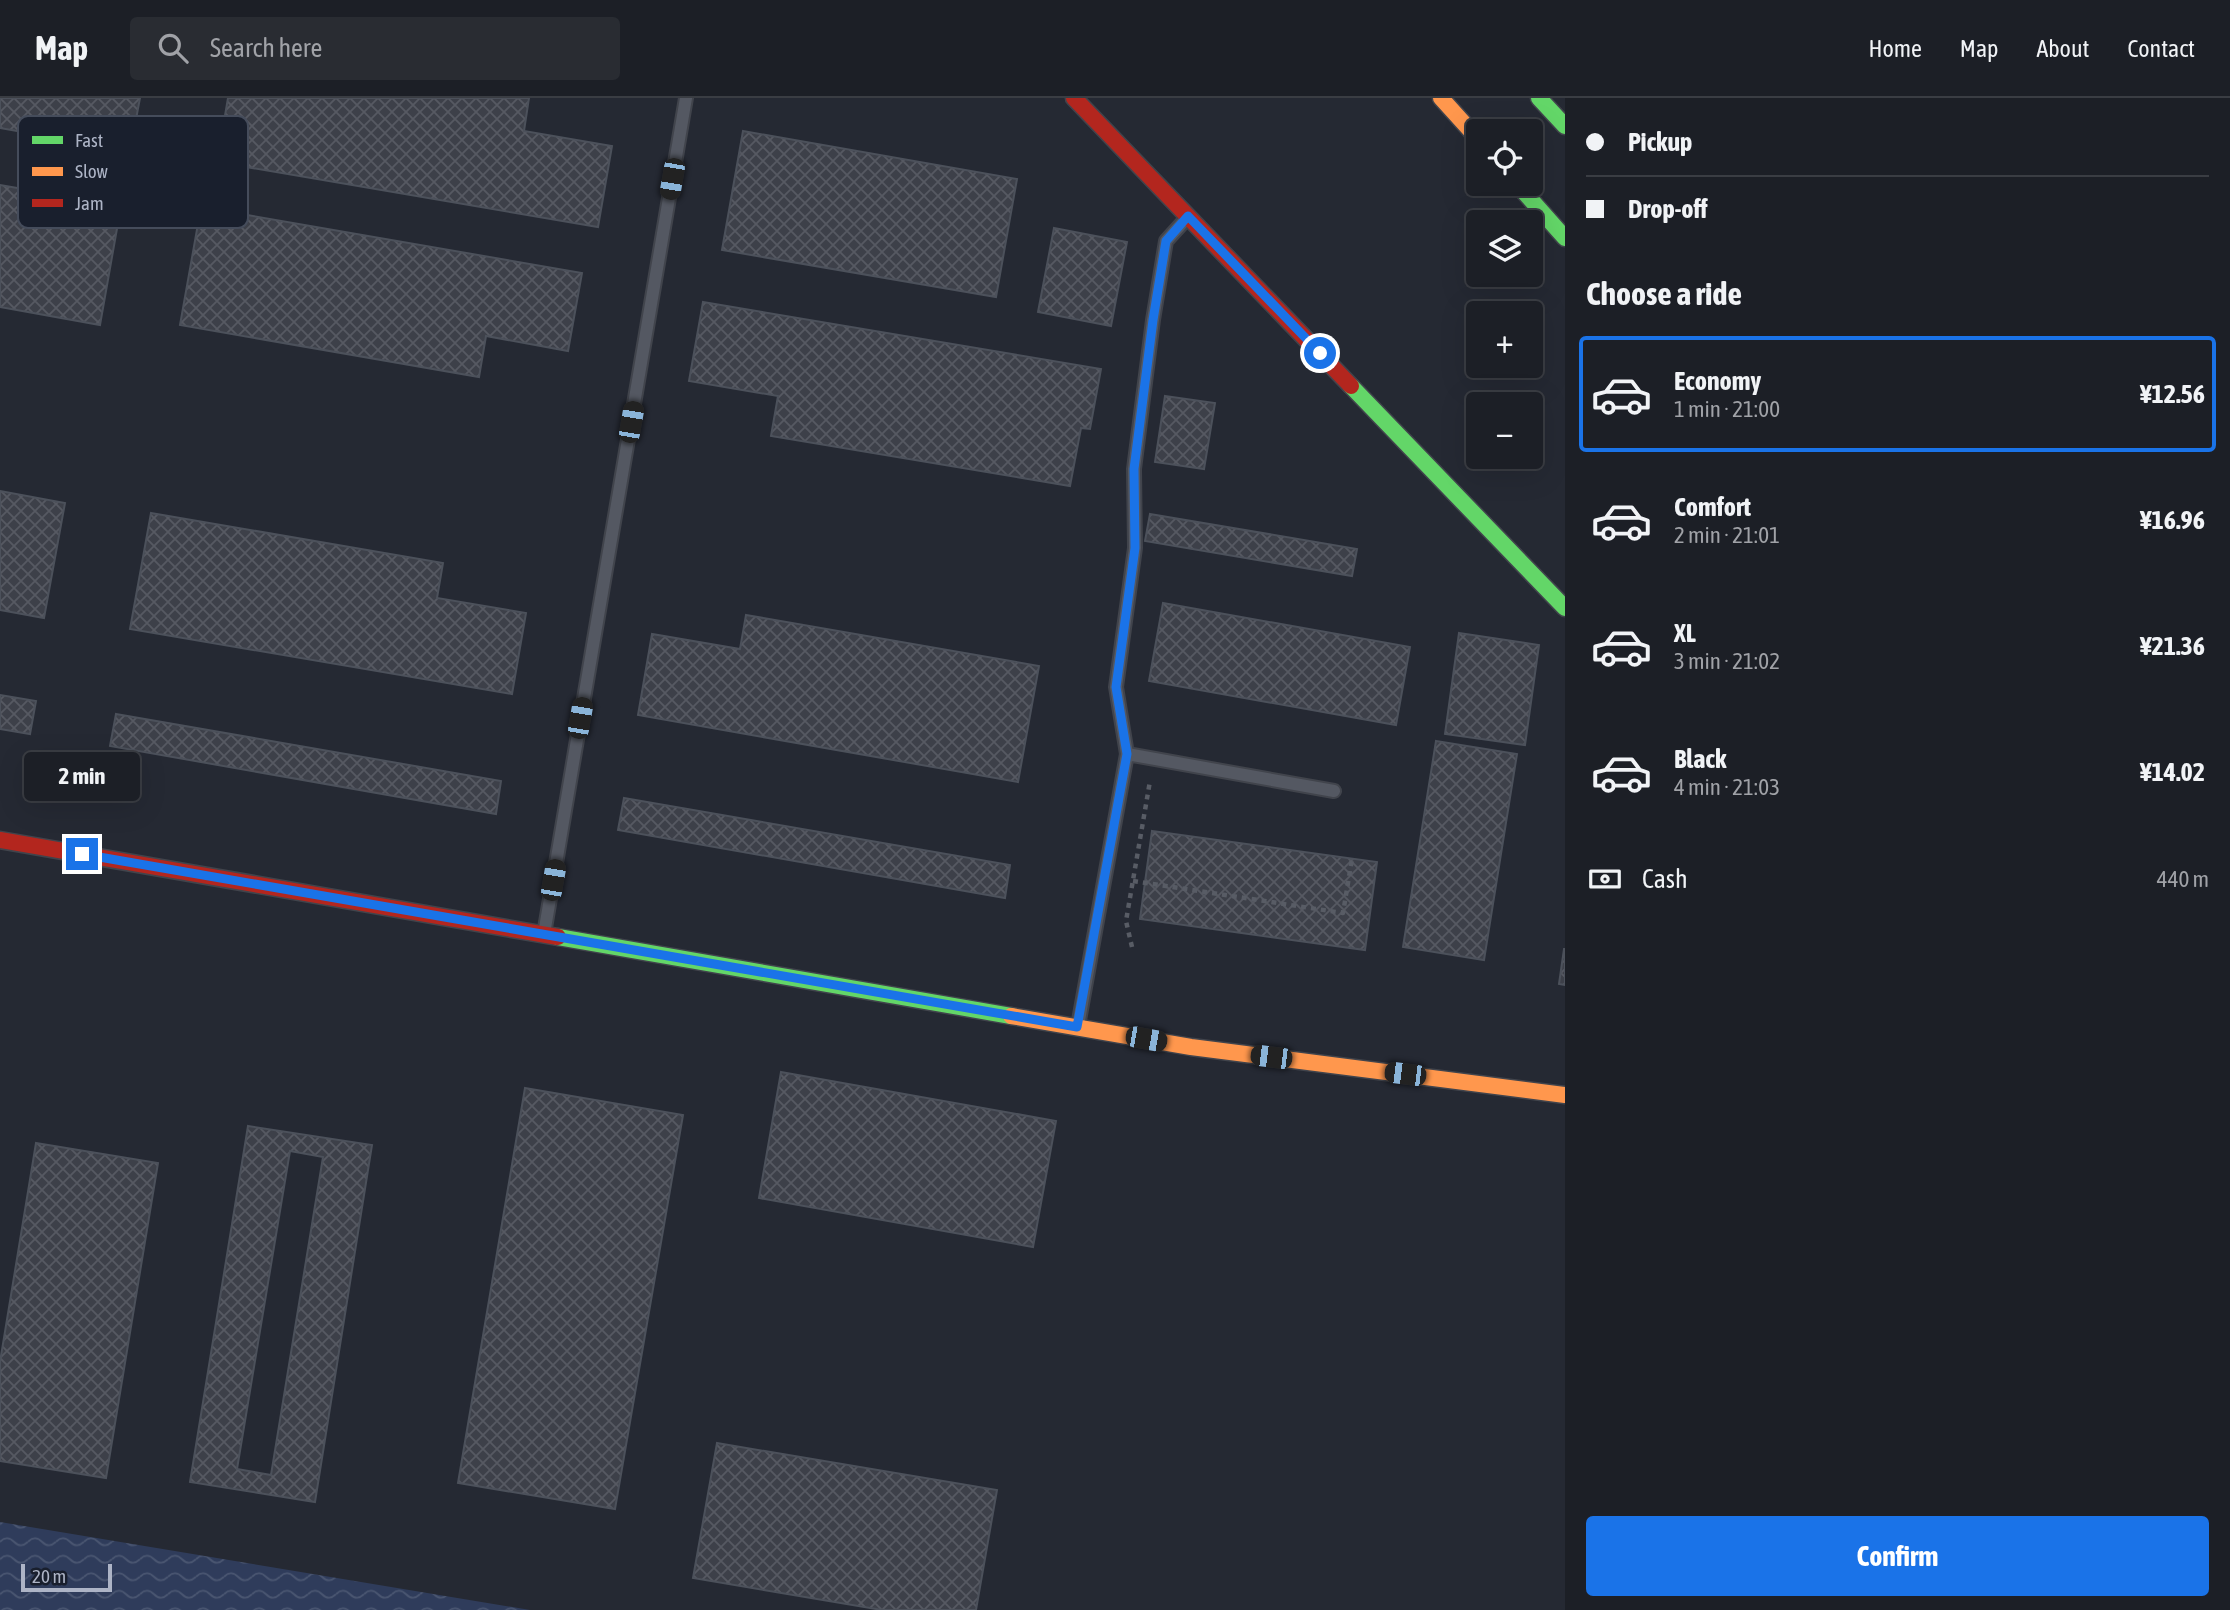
<!DOCTYPE html>
<meta charset="utf-8">
<style>
:root{--surface:#1c1f26;--page:#292c32;--text:#f1f3f6;--muted:#a0a2a7;--line:#3a3d43;--accent:#1a73e8}
body{margin:0;font-family:"Asap Condensed",sans-serif;background:var(--page);color:var(--text);height:100vh;display:flex;flex-direction:column;font-size:26px;white-space:nowrap}
*{box-sizing:border-box;margin:0}
p{font-size:23px;color:var(--muted)}
.icon{flex:none;width:38px;height:38px;fill:none;stroke:currentColor;stroke-width:2;stroke-linecap:round;stroke-linejoin:round}
.map{position:relative;flex:1;overflow:hidden}
.side{display:flex;flex-direction:column;background:var(--surface);width:665px}
.side>*{flex:none}
.guide{display:grid;align-content:center;height:154px;padding:0 21px;background:var(--surface)}
.tools{position:absolute;left:1466px;top:21px;display:grid;gap:14px}
.tools a{display:grid;place-items:center;width:77px;height:77px;border-radius:7px;background:var(--surface);box-shadow:0 7px 28px #0002,0 0 0 2px var(--line);font-size:35px}
.scale{position:absolute;left:21px;bottom:18px;width:91px;box-sizing:border-box;padding-left:7px;border:4px solid #adb4c6;border-top:0;font-size:19px;line-height:24px;white-space:nowrap;color:#adb4c6;-webkit-text-stroke:5px #191f2d;paint-order:stroke}
.end{position:absolute;width:32px;height:32px;margin:-16px;border:9px solid #1a73e8;background:#fff;box-shadow:0 0 0 4px #fff}
.from{border-radius:50%}
.bubble{position:absolute;height:49px;border-radius:7px;background:var(--surface);box-shadow:0 7px 28px #0002,0 0 0 2px var(--line);font-size:23px;font-weight:700;line-height:49px;text-align:center}
.car{position:absolute;width:21px;height:42px;margin:-21px -10px;border-radius:9px;box-shadow:0 0 5px 2px #0007;background:linear-gradient(#222 24%,#8ab4d8 0 40%,#222 0 76%,#8ab4d8 0 86%,#222 0)}
.guide b{display:flex;align-items:center;gap:24px;height:66px;font-size:26px}
.guide b+b{border-top:2px solid var(--line)}
.guide i{width:18px;height:18px;background:var(--text)}
ul{padding:0;list-style:none}
li{display:flex;align-items:center;gap:21px;height:116px;margin:0 14px 10px;padding:0 7px;border:4px solid transparent;border-radius:7px}
li div{flex:1}
li b{display:block;font-size:26px}
li em{font-style:normal;font-weight:700}
li.current{border-color:var(--accent)}
li>.icon{width:63px;height:63px;stroke-width:1.5}
h2{padding:0 21px;font-size:32px;line-height:84px}
.pay{display:flex;align-items:center;gap:18px;height:77px;padding:0 21px;font-size:26px}
.pay p{margin-inline-start:auto}
.cta{display:flex;gap:14px;margin-top:auto;padding:14px 21px}
.cta a{flex:1;height:80px;border-radius:7px;background:var(--accent);color:#fff;font-size:28px;font-weight:700;line-height:80px;text-align:center}
header{display:flex;align-items:center;gap:42px;box-sizing:border-box;height:98px;padding:0 35px;background:var(--surface);border-bottom:2px solid var(--line)}
header strong{font-size:33px}
nav{display:flex;gap:38px;margin-inline-start:auto;font-size:24px}
.search{width:490px;height:63px;background:var(--page);display:flex;align-items:center;gap:18px;box-sizing:border-box;padding:0 24px;border-radius:7px;color:var(--muted);font-size:26px}
main{display:flex;flex:1;min-height:0}
.map>svg:first-child{display:block}
</style>
<header>
<strong>Map</strong>
<div class="search"><svg class="icon" aria-label="search" viewBox="0 0 24 24"><circle cx="10" cy="10" r="6"/><path d="M15 15l6 6"/></svg>Search here</div>
<nav><a>Home</a><a>Map</a><a>About</a><a>Contact</a></nav>
</header>
<main>
<div class="map">
<svg width="1565" height="1512" viewBox="0 0 1565 1512">
<defs>
<pattern id="water-waves" width="16" height="10" patternUnits="userSpaceOnUse" patternTransform="scale(1.75)"><rect width="16" height="10" fill="#2f3c5b"/><path d="M0 5q4-4 8 0t8 0" fill="none" stroke="#4a5671"/></pattern>
<pattern id="building-cross-hatch" width="8" height="8" patternUnits="userSpaceOnUse" patternTransform="scale(1.75)"><rect width="8" height="8" fill="#3d4049"/><path d="M0 0l8 8M0 8l8-8" fill="none" stroke="#565962"/></pattern>
</defs>
<rect width="100%" height="100%" fill="#252933"/>
<path fill="url(#water-waves)" d="M0,1424L530,1512H0Z"/>
<g fill="url(#building-cross-hatch)" stroke="#4c515b" stroke-width="2" fill-rule="evenodd">
<path d="M0,0H140L130,53L0,30Z"/>
<path d="M228,0H529L524,33L612,48L598,129L217,64Z"/>
<path d="M743,33L1017,81L996,199L722,152Z"/>
<path d="M0,87L121,108L100,227L0,209Z"/>
<path d="M201,109L582,175L568,253L486,238L479,279L180,227Z"/>
<path d="M1054,130L1127,144L1111,228L1038,214Z"/>
<path d="M703,204L1101,271L1090,331L1081,330L1070,388L771,338L778,298L689,283Z"/>
<path d="M1165,298L1215,305L1204,371L1155,364Z"/>
<path d="M0,393L65,405L44,520L0,512Z"/>
<path d="M151,415L443,465L437,500L526,515L512,596L130,531Z"/>
<path d="M1150,416L1357,451L1352,478L1145,443Z"/>
<path d="M1163,505L1410,549L1396,627L1149,583Z"/>
<path d="M746,517L1039,568L1018,684L638,617L652,536L740,551Z"/>
<path d="M1459,535L1539,547L1525,647L1445,636Z"/>
<path d="M0,597L36,603L30,636L0,631Z"/>
<path d="M116,616L501,683L496,716L110,648Z"/>
<path d="M1436,643L1517,656L1484,862L1403,849Z"/>
<path d="M624,700L1010,767L1005,800L618,732Z"/>
<path d="M1152,733L1377,764L1365,852L1140,821Z"/>
<path d="M1564,851H1565V887L1559,886Z"/>
<path d="M781,974L1056,1023L1033,1149L759,1100Z"/>
<path d="M525,990L683,1017L615,1411L458,1385Z"/>
<path d="M248,1028L372,1047L315,1404L190,1384ZM290,1053L323,1059L271,1377L237,1371Z"/>
<path d="M36,1045L158,1065L106,1380L0,1363V1264Z"/>
<path d="M717,1345L997,1392L976,1512H882L693,1480Z"/>
</g>
<g fill="none" stroke-linecap="round" stroke-linejoin="round">
<defs>
<g id="lane">
<path d="M1127,656L1116,589L1135,450L1134,371L1153,222L1166,143L1186,121"/>
<path d="M544,836L686,0"/>
<path d="M1078,928L1127,656L1334,693"/>
</g>
<g id="fast">
<path d="M1539,0L1565,28"/>
<path d="M1517,86L1565,140"/>
<path d="M1351,288L1565,510"/>
<path d="M558,839L1011,918"/>
</g>
<g id="slow">
<path d="M1441,0L1479,42"/>
<path d="M1011,918L1191,949L1565,997"/>
</g>
<g id="jam">
<path d="M1074,0L1351,288"/>
<path d="M0,742L558,839"/>
</g>
</defs>
<use href="#lane" stroke="#41444c" stroke-width="16"/>
<use href="#fast" stroke="#41444c" stroke-width="19"/>
<use href="#slow" stroke="#41444c" stroke-width="19"/>
<use href="#jam" stroke="#41444c" stroke-width="19"/>
<g stroke="#585c65" stroke-width="4.5" stroke-dasharray="5 5" stroke-linecap="butt">
<path d="M1133,783L1343,815L1352,761"/>
<path d="M1132,849L1126,823L1150,683"/>
</g>
<use href="#lane" stroke="#545862" stroke-width="12"/>
<use href="#fast" stroke="#63d668" stroke-width="16"/>
<use href="#slow" stroke="#ff974d" stroke-width="16"/>
<use href="#jam" stroke="#b3261e" stroke-width="16"/>
</g>
<g fill="none" stroke-linecap="round" stroke-linejoin="round">
<path stroke="#1a73e8" stroke-width="9" d="M82,756L1077,929L1127,656L1116,589L1135,450L1134,371L1153,222L1166,143L1188,118L1320,255"/>
</g>
<rect x="18" y="18" width="230" height="112" rx="10" fill="#191f2d" stroke="#454c5b" stroke-width="2"/>
<rect x="32" y="38" width="31" height="8" fill="#63d668"/>
<rect x="32" y="69" width="31" height="9" fill="#ff974d"/>
<rect x="32" y="101" width="31" height="8" fill="#b3261e"/>
<g font-size="19" fill="#adb4c6">
<text x="75" y="49">Fast</text>
<text x="75" y="80">Slow</text>
<text x="75" y="112">Jam</text>
</g>
</svg>
<div class="tools">
<a><svg class="icon" aria-label="locate" viewBox="0 0 24 24"><circle cx="12" cy="12" r="6"/><path d="M12 2v4M12 18v4M2 12h4M18 12h4"/></svg></a>
<a><svg class="icon" aria-label="layers" viewBox="0 0 24 24"><path d="M12 4l9 5-9 5-9-5zM3 14l9 5 9-5"/></svg></a>
<a>+</a>
<a>−</a>
</div>
<div class="scale">20 m</div>
<i class="end from" style="left:1320px;top:255px"></i>
<i class="end" style="left:82px;top:756px"></i>
<div class="bubble" style="left:24px;top:654px;width:116px">2 min</div>
<i class="car" style="left:672px;top:81px;rotate:190deg"></i>
<i class="car" style="left:631px;top:324px;rotate:10deg"></i>
<i class="car" style="left:580px;top:620px;rotate:10deg"></i>
<i class="car" style="left:553px;top:782px;rotate:10deg"></i>
<i class="car" style="left:1146px;top:941px;rotate:100deg"></i>
<i class="car" style="left:1271px;top:959px;rotate:277deg"></i>
<i class="car" style="left:1405px;top:976px;rotate:277deg"></i>
</div>
<section class="side">
<div class="guide">
<b><i class="from"></i>Pickup</b>
<b><i></i>Drop-off</b>
</div>
<h2>Choose a ride</h2>
<ul>
<li class="current"><svg class="icon" aria-label="car" viewBox="0 0 24 24"><path d="M5 17H2v-5l4-1 3-4h7l3 4 3 1v5h-3M9 17h6M6 11h13"/><circle cx="7" cy="17" r="2"/><circle cx="17" cy="17" r="2"/></svg><div><b>Economy</b><p>1 min · 21:00</p></div><em>¥12.56</em></li>
<li><svg class="icon" aria-label="car" viewBox="0 0 24 24"><path d="M5 17H2v-5l4-1 3-4h7l3 4 3 1v5h-3M9 17h6M6 11h13"/><circle cx="7" cy="17" r="2"/><circle cx="17" cy="17" r="2"/></svg><div><b>Comfort</b><p>2 min · 21:01</p></div><em>¥16.96</em></li>
<li><svg class="icon" aria-label="car" viewBox="0 0 24 24"><path d="M5 17H2v-5l4-1 3-4h7l3 4 3 1v5h-3M9 17h6M6 11h13"/><circle cx="7" cy="17" r="2"/><circle cx="17" cy="17" r="2"/></svg><div><b>XL</b><p>3 min · 21:02</p></div><em>¥21.36</em></li>
<li><svg class="icon" aria-label="car" viewBox="0 0 24 24"><path d="M5 17H2v-5l4-1 3-4h7l3 4 3 1v5h-3M9 17h6M6 11h13"/><circle cx="7" cy="17" r="2"/><circle cx="17" cy="17" r="2"/></svg><div><b>Black</b><p>4 min · 21:03</p></div><em>¥14.02</em></li>
</ul>
<div class="pay"><svg class="icon" aria-label="cash" viewBox="0 0 24 24"><path d="M3 7h18v10H3z"/><circle cx="12" cy="12" r="2"/></svg>Cash<p>440 m</p></div>
<div class="cta"><a>Confirm</a></div>
</section>
</main>
